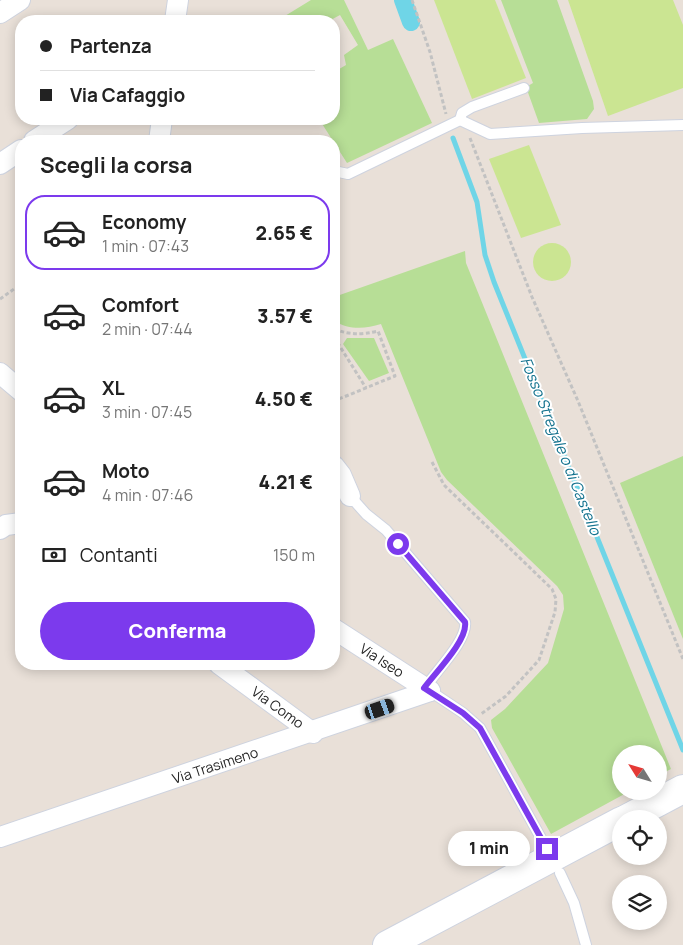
<!DOCTYPE html>
<html lang="it">
<meta charset="utf-8">
<style>
:root{--surface:#fff;--page:#f2f2f2;--text:#222;--muted:#767676;--line:#e0e0e0;--accent:#7c3aed}
body{margin:0;font-family:Manrope,sans-serif;background:var(--page);color:var(--text);height:100vh;display:flex;flex-direction:column;font-size:19px;white-space:nowrap}
*{box-sizing:border-box;margin:0}
p{font-size:16px;color:var(--muted)}
.icon{flex:none;width:28px;height:28px;fill:none;stroke:currentColor;stroke-width:2;stroke-linecap:round;stroke-linejoin:round}
.map{position:relative;flex:1;overflow:hidden}
.details{position:absolute;left:15px;top:135px;width:325px;height:535px;display:flex;flex-direction:column;background:var(--surface);border-radius:20px;box-shadow:0 2px 12px #0003}
.details>*{flex:none}
.banner{position:absolute;left:15px;top:15px;width:325px;height:110px;border-radius:20px;box-shadow:0 2px 12px #0003;display:grid;align-content:center;height:110px;padding:0 25px;background:var(--surface)}
.needle{width:32px;rotate:307deg}
.tools{position:absolute;left:612px;top:745px;display:grid;gap:10px}
.tools a{display:grid;place-items:center;width:55px;height:55px;border-radius:50%;background:var(--surface);box-shadow:0 2px 12px #0003;font-size:25px}
.end{position:absolute;width:22px;height:22px;margin:-11px;border:6px solid #7c3aed;background:#fff;box-shadow:0 0 0 2px #fff}
.from{border-radius:50%}
.bubble{position:absolute;height:35px;border-radius:18px;background:var(--surface);box-shadow:0 2px 12px #0003;font-size:16px;font-weight:800;line-height:35px;text-align:center}
.car{position:absolute;width:15px;height:30px;margin:-15px -8px;border-radius:6px;box-shadow:0 0 4px 1px #0007;background:linear-gradient(#222 24%,#8ab4d8 0 40%,#222 0 76%,#8ab4d8 0 86%,#222 0)}
.banner b{display:flex;align-items:center;gap:18px;height:48px;font-size:19px}
.banner b+b{border-top:1px solid var(--line)}
.banner i{width:12px;height:12px;background:var(--text)}
ul{padding:0;list-style:none}
li{display:flex;align-items:center;gap:15px;height:75px;margin:0 10px 8px;padding:0 15px;border:2px solid transparent;border-radius:20px}
li div{flex:1}
li b{display:block;font-size:19px}
li em{font-style:normal;font-weight:800}
li.on{border-color:var(--accent)}
li>.icon{width:45px;height:45px;stroke-width:1.5}
h2{padding:0 25px;font-size:22px;line-height:60px}
.pay{display:flex;align-items:center;gap:12px;height:55px;padding:0 25px;font-size:19px}
.pay p{margin-inline-start:auto}
.action{display:flex;gap:10px;margin-top:auto;padding:10px 25px}
.action a{flex:1;height:58px;border-radius:30px;background:var(--accent);color:#fff;font-size:20px;font-weight:800;line-height:58px;text-align:center}
.map>svg:first-child{display:block}
</style>
<div class="map">
<svg width="683" height="945" viewBox="0 0 683 945">
<rect width="100%" height="100%" fill="#e9e0d8"/>
<g fill="#b7de96">
<path d="M311,0H344L368,50L393,39L432,123L347,163L319,119H334V72L346,65L344,55L358,45L340,15L329,21H281L280,19Z"/>
<path d="M501,0H557L593,101L594,109L587,119L539,123L526,87L533,83Z"/>
<path d="M465,251L466,263L671,769L659,775V754H621V791H630L551,834L492,728L491,720L505,709L548,663L564,609L563,595L557,586L447,480L441,472L381,324C365,329 349,330 334,321V297Z"/>
<path d="M347,338H374L389,373L369,381L343,344Z"/>
<path d="M683,456V639L620,483Z"/>
</g>
<g fill="#cbe592">
<path d="M434,0H495L526,78L472,99Z"/>
<path d="M568,0H673L683,25V88L608,116Z"/>
<path d="M529,145L561,225L521,238L489,159Z"/>
<circle cx="552" cy="262" r="19"/>
</g>
<g fill="none" stroke-linecap="round" stroke-linejoin="round">
<path stroke="#6fd5e7" stroke-width="5" d="M453,138L477,202L485,255L494,282L683,750"/>
<path stroke="#6fd5e7" stroke-width="18" d="M403,0L411,22"/>
<defs>
<g id="lane">
<path d="M460,120L462,113L472,107L524,88"/>
<path d="M334,171L348,174L460,120L490,134L582,128L683,125"/>
<path d="M350,496L366,514L386,530L465,622C468,640 435,672 425,688"/>
<path d="M430,691L463,713L480,728L547,849"/>
<path d="M560,873L574,903L586,945"/>
</g>
<g id="street">
<path d="M0,13L20,0"/>
<path d="M175,21L178,0"/>
<path d="M34,141L68,119"/>
<path d="M159,141L162,119"/>
<path d="M0,164L21,150"/>
<path d="M0,373L21,391"/>
<path d="M334,466L341,475L350,496"/>
<path d="M0,529L6,525L21,523"/>
<path d="M334,629L430,691"/>
<path d="M219,664L313,733"/>
<path d="M0,837L430,691"/>
</g>
<g id="secondary">
<path d="M626,819L683,789"/>
<path d="M387,945L621,821"/>
</g>
</defs>
<use href="#lane" stroke="#ced3df" stroke-width="12"/>
<use href="#street" stroke="#ced3df" stroke-width="22"/>
<use href="#secondary" stroke="#ced3df" stroke-width="30"/>
<g stroke="#c2c2c2" stroke-width="3" stroke-dasharray="4 2.5" stroke-linecap="butt">
<path d="M412,0L430,52L446,114"/>
<path d="M470,138L532,297L578,401L683,659"/>
<path d="M0,299L21,284"/>
<path d="M334,329C350,335 361,335 378,331L395,376L334,401"/>
<path d="M334,337L366,388"/>
<path d="M432,462L444,485L552,589L556,599L555,612L539,660L506,696L481,714"/>
</g>
<use href="#lane" stroke="#fff" stroke-width="10"/>
<use href="#street" stroke="#fff" stroke-width="20"/>
<use href="#secondary" stroke="#fff" stroke-width="28"/>
</g>
<g fill="none" stroke-linecap="round" stroke-linejoin="round">
<path stroke="#7c3aed" stroke-width="6" d="M398,544L465,622C468,640 436,672 424,688L463,713L480,728L547,849"/>
</g>
<g text-anchor="middle" dominant-baseline="central" stroke-width="4" stroke-linejoin="round" paint-order="stroke">
<g font-size="14" fill="#262626" stroke="#fff">
<text transform="translate(382 660) rotate(33)">Via Iseo</text>
<text transform="translate(278 707) rotate(36)">Via Como</text>
<text transform="translate(215 765) rotate(-18)">Via Trasimeno</text>
</g>
<g font-size="15" font-style="italic" fill="#13728e" stroke="#fff">
<text transform="translate(561 446) rotate(68)">Fosso Stregale o di Castello</text>
</g>
</g>
</svg>
<div class="tools">
<a><svg class="needle" viewBox="-14 -14 28 28"><path d="M0-13l5 13h-10z" fill="#e53935"/><path d="M0 13l5-13h-10z" fill="#767676"/></svg></a>
<a><svg class="icon" aria-label="locate" viewBox="0 0 24 24"><circle cx="12" cy="12" r="6"/><path d="M12 2v4M12 18v4M2 12h4M18 12h4"/></svg></a>
<a><svg class="icon" aria-label="layers" viewBox="0 0 24 24"><path d="M12 4l9 5-9 5-9-5zM3 14l9 5 9-5"/></svg></a>
</div>
<i class="end from" style="left:398px;top:544px"></i>
<i class="end" style="left:547px;top:849px"></i>
<div class="bubble" style="left:448px;top:831px;width:82px">1 min</div>
<i class="car" style="left:380px;top:709px;rotate:71deg"></i>
<div class="banner">
<b><i class="from"></i>Partenza</b>
<b><i></i>Via Cafaggio</b>
</div>
<section class="details">
<h2>Scegli la corsa</h2>
<ul>
<li class="on"><svg class="icon" aria-label="car" viewBox="0 0 24 24"><path d="M5 17H2v-5l4-1 3-4h7l3 4 3 1v5h-3M9 17h6M6 11h13"/><circle cx="7" cy="17" r="2"/><circle cx="17" cy="17" r="2"/></svg><div><b>Economy</b><p>1 min · 07:43</p></div><em>2.65 €</em></li>
<li><svg class="icon" aria-label="car" viewBox="0 0 24 24"><path d="M5 17H2v-5l4-1 3-4h7l3 4 3 1v5h-3M9 17h6M6 11h13"/><circle cx="7" cy="17" r="2"/><circle cx="17" cy="17" r="2"/></svg><div><b>Comfort</b><p>2 min · 07:44</p></div><em>3.57 €</em></li>
<li><svg class="icon" aria-label="car" viewBox="0 0 24 24"><path d="M5 17H2v-5l4-1 3-4h7l3 4 3 1v5h-3M9 17h6M6 11h13"/><circle cx="7" cy="17" r="2"/><circle cx="17" cy="17" r="2"/></svg><div><b>XL</b><p>3 min · 07:45</p></div><em>4.50 €</em></li>
<li><svg class="icon" aria-label="car" viewBox="0 0 24 24"><path d="M5 17H2v-5l4-1 3-4h7l3 4 3 1v5h-3M9 17h6M6 11h13"/><circle cx="7" cy="17" r="2"/><circle cx="17" cy="17" r="2"/></svg><div><b>Moto</b><p>4 min · 07:46</p></div><em>4.21 €</em></li>
</ul>
<div class="pay"><svg class="icon" aria-label="cash" viewBox="0 0 24 24"><path d="M3 7h18v10H3z"/><circle cx="12" cy="12" r="2"/></svg>Contanti<p>150 m</p></div>
<div class="action"><a>Conferma</a></div>
</section>
</div>
